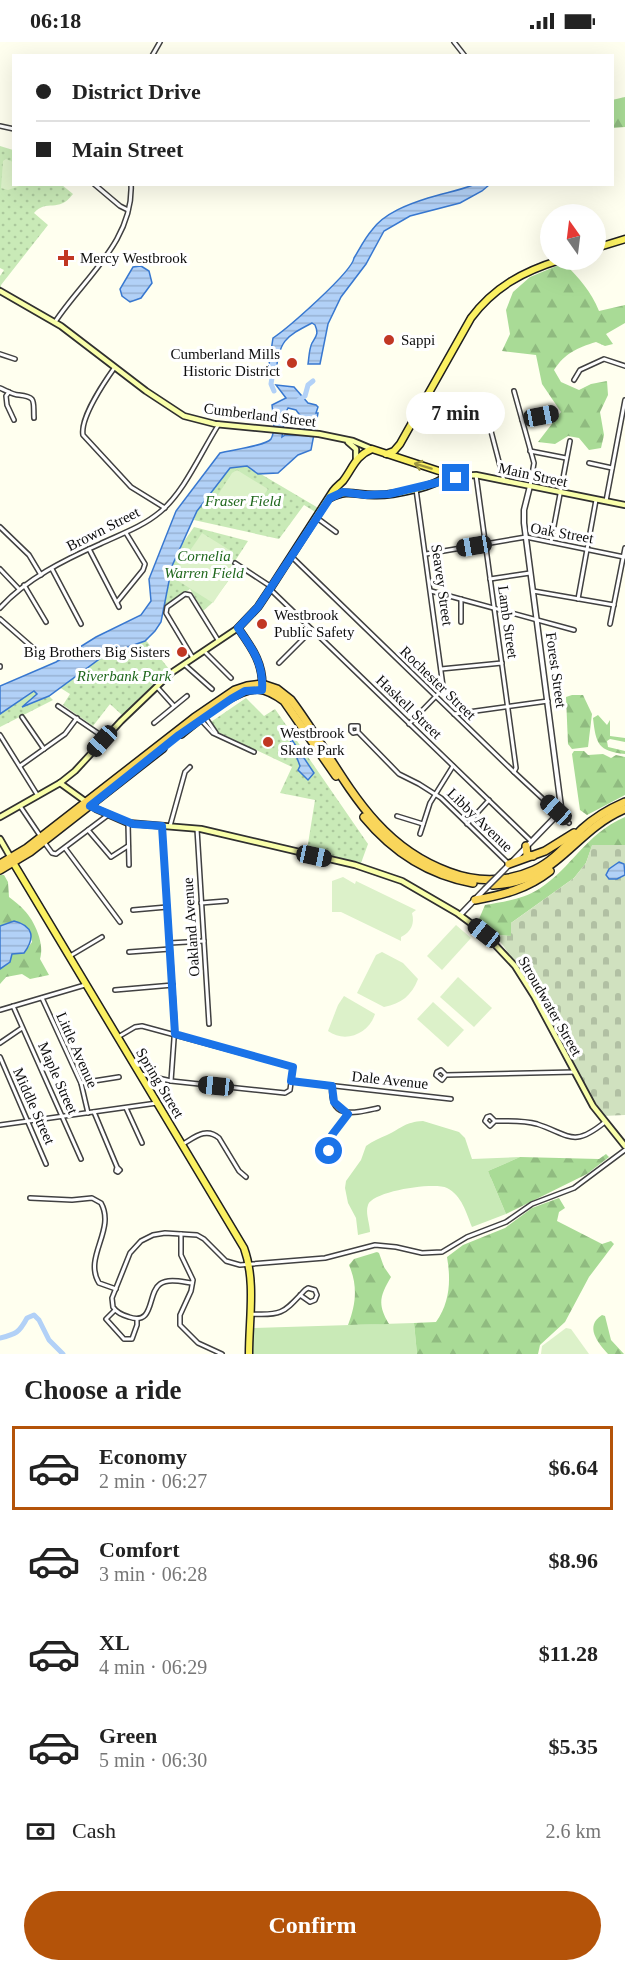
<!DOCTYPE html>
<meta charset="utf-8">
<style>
:root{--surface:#fff;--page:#f2f2f2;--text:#222;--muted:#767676;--line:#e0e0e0;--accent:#b45309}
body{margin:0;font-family:Georgia,serif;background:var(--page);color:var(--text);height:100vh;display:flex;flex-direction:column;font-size:22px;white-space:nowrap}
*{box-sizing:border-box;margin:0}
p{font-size:20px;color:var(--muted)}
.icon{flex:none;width:33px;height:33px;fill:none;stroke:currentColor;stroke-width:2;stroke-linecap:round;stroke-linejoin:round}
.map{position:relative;height:1312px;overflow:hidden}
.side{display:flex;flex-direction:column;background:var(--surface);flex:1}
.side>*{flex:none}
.hud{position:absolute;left:12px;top:12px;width:602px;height:132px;border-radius:0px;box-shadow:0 6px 24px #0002;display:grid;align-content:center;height:132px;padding:0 24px;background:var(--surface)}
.needle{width:39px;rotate:346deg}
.buttons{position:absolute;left:540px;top:162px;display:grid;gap:12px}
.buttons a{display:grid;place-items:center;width:66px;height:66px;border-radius:50%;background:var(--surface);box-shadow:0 6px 24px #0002;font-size:30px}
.end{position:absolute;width:27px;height:27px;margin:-14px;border:8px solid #1a73e8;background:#fff;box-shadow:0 0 0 3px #fff}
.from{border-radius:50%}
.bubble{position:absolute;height:42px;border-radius:21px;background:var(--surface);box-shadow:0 6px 24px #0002;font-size:20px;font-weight:700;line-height:42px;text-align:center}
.car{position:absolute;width:18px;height:36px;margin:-18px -9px;border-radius:8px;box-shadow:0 0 4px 2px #0007;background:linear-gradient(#222 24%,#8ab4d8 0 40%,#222 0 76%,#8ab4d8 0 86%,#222 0)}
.hud b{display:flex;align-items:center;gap:21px;height:57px;font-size:22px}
.hud b+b{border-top:2px solid var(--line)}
.hud i{width:15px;height:15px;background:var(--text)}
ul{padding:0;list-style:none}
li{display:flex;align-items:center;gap:18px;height:84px;margin:0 12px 9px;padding:0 12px;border:3px solid transparent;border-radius:0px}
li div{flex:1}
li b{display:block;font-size:22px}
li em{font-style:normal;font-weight:700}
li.selected{border-color:var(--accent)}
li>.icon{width:54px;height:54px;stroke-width:1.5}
h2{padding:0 24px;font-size:27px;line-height:72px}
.pay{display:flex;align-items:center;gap:15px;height:66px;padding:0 24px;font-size:22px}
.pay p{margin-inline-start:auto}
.cta{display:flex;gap:12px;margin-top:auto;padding:12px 24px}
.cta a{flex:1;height:69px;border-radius:36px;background:var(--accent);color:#fff;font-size:24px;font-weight:700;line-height:69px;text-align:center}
.status{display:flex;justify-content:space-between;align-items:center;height:42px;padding:0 30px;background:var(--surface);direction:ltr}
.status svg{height:16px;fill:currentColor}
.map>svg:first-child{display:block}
</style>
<div class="status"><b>06:18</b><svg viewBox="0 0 49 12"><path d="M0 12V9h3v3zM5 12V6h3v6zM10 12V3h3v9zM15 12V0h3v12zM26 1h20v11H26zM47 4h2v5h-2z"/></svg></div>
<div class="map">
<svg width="625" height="1312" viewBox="0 0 625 1312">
<defs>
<pattern id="forest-firs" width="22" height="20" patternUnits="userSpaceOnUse" patternTransform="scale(1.5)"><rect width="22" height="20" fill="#a9db96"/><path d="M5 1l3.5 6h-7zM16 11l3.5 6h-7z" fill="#90bb80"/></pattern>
<pattern id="cemetery-stones" width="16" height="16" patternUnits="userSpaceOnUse" patternTransform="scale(1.5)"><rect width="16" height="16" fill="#d0e1bf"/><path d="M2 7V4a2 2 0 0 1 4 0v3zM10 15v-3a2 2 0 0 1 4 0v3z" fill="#b1c0a3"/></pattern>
<pattern id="park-dots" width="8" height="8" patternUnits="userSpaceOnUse" patternTransform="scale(1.5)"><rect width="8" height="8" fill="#c9eab7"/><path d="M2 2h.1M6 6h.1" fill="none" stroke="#abc89c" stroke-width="1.8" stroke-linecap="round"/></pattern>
<pattern id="water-rules" width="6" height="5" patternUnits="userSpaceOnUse" patternTransform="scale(1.5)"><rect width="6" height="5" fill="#b2d1f7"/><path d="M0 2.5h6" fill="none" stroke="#98b2d3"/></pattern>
</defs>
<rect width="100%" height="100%" fill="#ffffef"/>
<g fill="#c9eab7">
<path d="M423,1079L459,1090L465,1096L472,1117L520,1115L488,1129L506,1172L472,1185C466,1170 462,1154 447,1146C434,1140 373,1149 368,1163C365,1171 370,1182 370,1190L358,1193L356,1176L348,1161L345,1146L346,1139L361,1118L366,1104C373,1099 380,1096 387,1093C402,1086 405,1080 423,1079Z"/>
<path d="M414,1281L417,1312H252V1286Z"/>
</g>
<g fill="url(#forest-firs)">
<path d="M625,55V85L612,86V58Z"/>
<path d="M564,221C579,236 591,249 599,269L625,263V281L606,292L613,302L605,304L596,300C577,306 565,311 554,328L561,340L579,348L591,342L607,339L608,353L600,370L604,393L601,406L589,408L579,396L568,394L555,402L538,400L561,370L542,342L536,313L502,309L510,292L506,268L513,250L530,235Z"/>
<path d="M572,653H583L592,672L588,705L572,707L568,702L566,655Z"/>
<path d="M598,673L607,683L610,678V694L625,696V700L610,697L607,699L608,705L625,709V712C598,709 596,702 593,676Z"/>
<path d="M574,709H584L588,713L603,712L611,716L616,713L625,715V753L587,773L580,768L572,712Z"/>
<path d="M625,775V803L592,804L586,821L574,836L511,881V894L495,893L479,877L485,863C503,860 523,857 539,847C573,825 584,793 625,775Z"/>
<path d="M0,833H4L8,840L9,855C14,859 20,863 24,868C35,879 45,903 40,917L49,933L30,937L22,932L6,935L0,942V927L10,920L12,912L24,911L32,900L30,890L21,881L0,884Z"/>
<path d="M606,1112L609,1115L587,1132L506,1172L488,1129L520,1115L599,1117Z"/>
<path d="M559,1156L565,1166L559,1170L557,1179L602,1202L611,1199L614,1202L589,1235L565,1280L540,1303L538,1312H417L414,1281L436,1280C450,1260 451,1238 447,1215L463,1203L505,1186L532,1166Z"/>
<path d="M377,1210L379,1211L384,1225L391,1235C380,1254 377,1262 389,1282L348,1283C356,1262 358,1244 349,1223L354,1217Z"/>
<path d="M602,1273L605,1274L611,1298L624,1312H608C598,1301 584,1284 602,1273Z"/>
</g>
<path fill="url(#cemetery-stones)" d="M592,803H625V1073L603,1074C567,1013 539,949 495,893L511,894V881L574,836L586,821Z"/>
<g fill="url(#park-dots)">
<path d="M0,104L13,108L14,142L62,143L73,152C58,172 47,156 34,171L48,183L1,243V246L0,245V234L4,228L0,226Z"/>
<path d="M247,424L320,467L317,471L304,463L279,497L194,478L197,469L230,426Z"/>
<path d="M194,485L248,499L233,522L238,526L211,562L203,569L190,547L163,564V548L178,508Z"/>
<path d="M144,596L169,627L122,673L110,662L93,684L63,663L70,652L59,645C77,632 95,619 114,609C125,603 135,604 144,596Z"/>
<path d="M34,649L37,652L24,664L49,654L53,658L0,685V672Z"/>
<path d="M246,656L264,674L275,667L368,802L361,821L307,808L315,758L280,751L292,725L205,684Z"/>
</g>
<g fill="#dcf1c9">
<path d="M6,117L13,120L14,142L22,143L8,148L1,146L3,119Z"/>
<path d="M237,428L268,447C255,468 234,472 214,459L232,431Z"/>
<path d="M202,491L231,509L233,531L213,561L172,535Z"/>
<path d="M343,835L355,842L356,839L416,868L412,871C415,882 411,890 401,895V899L341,870H332V839Z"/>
<path d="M456,883L471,896L442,928L427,914Z"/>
<path d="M382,910L403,921L418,937C412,953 401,962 384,965L357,951L376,913Z"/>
<path d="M458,935L492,966L474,985L440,955Z"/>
<path d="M344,954L375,972C369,991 346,1002 328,989L338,963Z"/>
<path d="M433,960L464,988L448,1005L417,977Z"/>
<path d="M566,1286L571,1287L589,1312H541L542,1304Z"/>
</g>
<g fill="url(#water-rules)" stroke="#3878d0" stroke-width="1.5" fill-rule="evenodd">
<path d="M473,143H489L482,149L460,161L410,174L384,189L366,222L341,255L328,282L320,322H308C309,316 309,307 312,301C316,294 319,292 315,283L312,281C285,295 279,299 276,330L268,329L273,296C288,286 352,230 354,216C360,206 365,196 372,188C384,171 409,162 428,156C443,151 458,149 473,143Z"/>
<path d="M141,224L149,229L152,241L141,256L130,260L122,254L120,247L133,225Z"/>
<path d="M276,343L294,345L308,361L316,363L318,365L316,371H318L311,408L298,413L278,431L258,432L247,424L230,426L197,469L172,524L161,580L155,589L145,599L105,613L49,654L22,665L37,652L34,649L0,672V644L56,620L96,595L141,573L151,559L149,537L176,469L220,411C230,408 266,404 271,397C276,388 273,373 272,363L286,356ZM288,366L296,368L302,376L300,393H285L282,395L285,372Z"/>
<path d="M288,692L314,731L308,738L298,728L300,724Z"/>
<path d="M619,820L624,822L625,833L617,837H609L606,833L609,827Z"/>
<path d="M14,879C34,884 35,896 24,911L12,912L10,920L0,927V884Z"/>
</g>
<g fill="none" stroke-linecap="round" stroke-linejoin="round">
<g stroke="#b2d1f7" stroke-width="5">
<path d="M274,323L271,342L274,349"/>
<path d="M299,358L305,354L308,343L313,339"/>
<path d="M0,1296C16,1292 19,1291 27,1276L34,1273L39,1278L49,1298L63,1312"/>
</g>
<defs>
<g id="minor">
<path d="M454,0L465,14"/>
<path d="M152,14L160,0"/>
<path d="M0,84L14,87"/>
<path d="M94,142L120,164L128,168"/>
<path d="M55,280C83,237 134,199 131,142"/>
<path d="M0,312L15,317"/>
<path d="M115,325C105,339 80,376 83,393L131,445L165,466"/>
<path d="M574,338L580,328L604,317L625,324"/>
<path d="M0,346C5,348 13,353 19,353C37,355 33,359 34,376"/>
<path d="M514,349L534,421L530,444"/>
<path d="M9,350L6,354L7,363L14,378"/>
<path d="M486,370L504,439"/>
<path d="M522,378L555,371"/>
<path d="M530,409L566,416"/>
<path d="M589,421L612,426"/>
<path d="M476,433L516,726L514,730"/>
<path d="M606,459L625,358"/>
<path d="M317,476L336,490"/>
<path d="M0,485L29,513L41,533"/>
<path d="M551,500L570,399"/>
<path d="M89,507L119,565"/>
<path d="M426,512L526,495L624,515"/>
<path d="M292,515L514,730L569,781"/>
<path d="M235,521L270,544"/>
<path d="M0,527L19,547"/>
<path d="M52,527L81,582"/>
<path d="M490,537L530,531"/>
<path d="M24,543L46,580"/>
<path d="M270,547L531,799"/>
<path d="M431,549L574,588"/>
<path d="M533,549L614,563"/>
<path d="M461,557V580"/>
<path d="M578,557L596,458"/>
<path d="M117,560L143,528L145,522L126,491"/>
<path d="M0,566C26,537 64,518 100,502C121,492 142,485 160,470C185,449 201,410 219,382"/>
<path d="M0,577L40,612"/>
<path d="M610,582L625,506"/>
<path d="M204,609L231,636"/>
<path d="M193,616L166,571L167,565L185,552L190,553L218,598"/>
<path d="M279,621L312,588"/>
<path d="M185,623L212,647"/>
<path d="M0,624V625"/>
<path d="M441,627L502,621"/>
<path d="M157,645L174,664"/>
<path d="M58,664L105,696"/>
<path d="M454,672L548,659"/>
<path d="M22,675L44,707"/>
<path d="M205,675L216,691"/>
<path d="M200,677L213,691L254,710"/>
<path d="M154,681L187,654"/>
<path d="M409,682L439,651L443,644L416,447"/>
<path d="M358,690L353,691L351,689V684H358V690L399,732L419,742L441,756L508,821"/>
<path d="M0,693L38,754"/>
<path d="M20,724L65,692L77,676"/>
<path d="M20,764L41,795"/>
<path d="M397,774L423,782"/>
<path d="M128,781L129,823"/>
<path d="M467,782L489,758"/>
<path d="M162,784L175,983L171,1039"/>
<path d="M170,784L185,730L190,725"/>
<path d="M197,787L209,982"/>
<path d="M88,788L111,815L128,804"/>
<path d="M420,792L430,761L453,724"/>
<path d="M44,800L52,811L56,812L108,773"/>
<path d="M65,806L120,880"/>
<path d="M201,861L226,859"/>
<path d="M133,868L167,865"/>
<path d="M170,901L204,899"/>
<path d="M129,910L170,907"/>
<path d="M70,914L102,895"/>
<path d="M115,948L173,943"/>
<path d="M42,956L81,1041L88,1071"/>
<path d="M13,964L81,1117"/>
<path d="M0,968L85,943"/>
<path d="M118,995L135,985L142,984L293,1025L290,1048L285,1051L171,1039L141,1032"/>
<path d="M0,1001L22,986"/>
<path d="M0,1015L46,1122"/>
<path d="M446,1033L442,1038L436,1033L437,1030L441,1028L446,1033L575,1030"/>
<path d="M291,1039L451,1057"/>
<path d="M81,1041L119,1035"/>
<path d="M332,1044C329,1079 355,1071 378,1066"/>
<path d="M126,1066L142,1101"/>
<path d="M94,1070L117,1125L116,1129L118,1130L120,1128L117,1125"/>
<path d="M495,1079L490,1084L485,1079L487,1075L490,1074L495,1079C509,1079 523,1078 537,1082C570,1093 573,1106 605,1080"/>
<path d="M0,1083L157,1061"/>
<path d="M332,1093L334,1105L331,1108L328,1109L324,1106V1102L348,1072"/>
<path d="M183,1102C195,1095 206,1085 219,1096L239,1129L246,1135"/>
<path d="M30,1156L72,1158L92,1156L101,1161C116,1188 83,1215 99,1241L116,1247"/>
<path d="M181,1192V1213L193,1238L191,1249L180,1273V1283L198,1301L222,1312"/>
<path d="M192,1241C183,1240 168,1236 160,1242C147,1251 155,1284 129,1275C122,1273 117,1271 113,1265L112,1256L130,1211L141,1199L153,1193L165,1191L197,1193L204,1197L226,1219L240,1223L325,1216L375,1203L396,1205L422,1211L442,1210L467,1195L506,1180L532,1162L574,1146L625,1108"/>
<path d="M115,1268L106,1277L124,1297H132L137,1283V1277"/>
<path d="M251,1272C283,1274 284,1270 305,1248L308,1246L315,1248L317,1253L315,1258L310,1260L300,1253"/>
</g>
<g id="tertiary">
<path d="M503,829L559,771L561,765L524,481V468L530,444"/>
<path d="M460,873L485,847"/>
</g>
<g id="secondary">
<path d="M0,249L61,284L146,349L184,374L215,382L319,392L353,399L372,407"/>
<path d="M348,400L356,407V417"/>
<path d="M442,430L461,434"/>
<path d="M440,440L461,434L476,433L625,463"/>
<path d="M60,741L96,767L128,781L201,787L355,823L402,839L457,871L484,891L515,924L534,954L593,1064L625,1104"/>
<path d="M0,775L60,741L75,729L121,679L171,631L238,586"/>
<path d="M0,797L11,816"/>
</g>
<g id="primary">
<path d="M596,206L625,197"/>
<path d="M386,412L394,409L400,402L471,276C494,245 524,229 560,218"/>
<path d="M262,647C264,622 252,606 238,586L258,565L270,547L333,449C336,445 340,442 343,439C353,426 355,414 372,407L442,430L445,434C437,445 392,453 377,453C357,454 349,446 330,456"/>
<path d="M11,817L244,1206C256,1239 249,1277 249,1312"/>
</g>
<g id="trunk">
<path d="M181,692C199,678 235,646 258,647C268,648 276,653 284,659L336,734"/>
<path d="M364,775C392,809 429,833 473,841"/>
<path d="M526,804L527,813L533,814"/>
<path d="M0,822L27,806L194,676L235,648L247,644L262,642L277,647L291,658C340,723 366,800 449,830C478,841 505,841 534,828C554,819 567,802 582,787C595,775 609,767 625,760"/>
<path d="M509,822L545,809L574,791"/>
<path d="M0,828L30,810L163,706"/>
<path d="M493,843C559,840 571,790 625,767"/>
<path d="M475,858C503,853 527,847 550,829"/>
</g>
</defs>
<use href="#minor" stroke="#414141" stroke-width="6"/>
<use href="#tertiary" stroke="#414141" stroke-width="7"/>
<use href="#secondary" stroke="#303030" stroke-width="8"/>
<use href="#primary" stroke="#1f1f1f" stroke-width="9"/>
<use href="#trunk" stroke="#1f1f1f" stroke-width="10"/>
<use href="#minor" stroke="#fff" stroke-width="3"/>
<use href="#tertiary" stroke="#fff" stroke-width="4"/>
<use href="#secondary" stroke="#f9ffaa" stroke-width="4.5"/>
<use href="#primary" stroke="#fbf162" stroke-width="6"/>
<use href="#trunk" stroke="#f9d65b" stroke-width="7"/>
<defs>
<path id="tertiary-bridge" d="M485,847L503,829"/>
</defs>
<use href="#tertiary-bridge" stroke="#414141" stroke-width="7" stroke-linecap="butt"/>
<use href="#tertiary-bridge" stroke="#fff" stroke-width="4"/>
</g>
<defs><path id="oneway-shaft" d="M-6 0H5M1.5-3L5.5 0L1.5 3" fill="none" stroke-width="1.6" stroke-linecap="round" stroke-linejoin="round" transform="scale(1.5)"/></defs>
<use stroke="#9c9640" href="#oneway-shaft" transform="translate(423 424) rotate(-163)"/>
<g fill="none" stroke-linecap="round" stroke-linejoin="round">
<path stroke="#1a73e8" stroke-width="8" d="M329,1109L334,1104L332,1093L348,1072L334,1060L332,1044L291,1039L293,1025L175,992L162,784L133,782L90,764L179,693L231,657L245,649L262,648C264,622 252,606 238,586L258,565L330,456L343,450L366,453L389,452L456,436"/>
</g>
<g fill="#c13723" stroke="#fff" stroke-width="2">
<path d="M63 207h6v6h6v6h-6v6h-6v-6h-6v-6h6z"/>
<circle cx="389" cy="298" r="6"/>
<circle cx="292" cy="321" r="6"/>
<circle cx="262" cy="582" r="6"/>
<circle cx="182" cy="610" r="6"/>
<circle cx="268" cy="700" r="6"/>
</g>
<g text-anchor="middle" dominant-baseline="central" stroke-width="6" stroke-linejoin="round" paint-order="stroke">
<g font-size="15" fill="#0e0e0e" stroke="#fff" text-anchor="start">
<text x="80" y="216">Mercy Westbrook</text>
<text x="401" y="298">Sappi</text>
<text x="280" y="312" text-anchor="end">Cumberland Mills<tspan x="280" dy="17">Historic District</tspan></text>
<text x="274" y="573">Westbrook<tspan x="274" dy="17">Public Safety</tspan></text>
<text x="170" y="610" text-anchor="end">Big Brothers Big Sisters</text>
<text x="280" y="691">Westbrook<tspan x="280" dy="17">Skate Park</tspan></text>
</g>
<g font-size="15" fill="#0e0e0e" stroke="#fff">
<text transform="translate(260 373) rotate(7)">Cumberland Street</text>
<text transform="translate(533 433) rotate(12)">Main Street</text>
<text transform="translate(103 487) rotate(-27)">Brown Street</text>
<text transform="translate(562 491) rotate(10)">Oak Street</text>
<text transform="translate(442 543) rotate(82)">Seavey Street</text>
<text transform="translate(508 580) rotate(82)">Lamb Street</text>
<text transform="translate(556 628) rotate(82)">Forest Street</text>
<text transform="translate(438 641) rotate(44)">Rochester Street</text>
<text transform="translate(409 665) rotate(44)">Haskell Street</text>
<text transform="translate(480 778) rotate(44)">Libby Avenue</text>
<text transform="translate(191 885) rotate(-94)">Oakland Avenue</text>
<text transform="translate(550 964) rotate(60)">Stroudwater Street</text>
<text transform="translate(77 1008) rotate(66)">Little Avenue</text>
<text transform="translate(58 1036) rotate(66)">Maple Street</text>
<text transform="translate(390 1038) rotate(6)">Dale Avenue</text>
<text transform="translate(160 1041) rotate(59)">Spring Street</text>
<text transform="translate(34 1064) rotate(66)">Middle Street</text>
</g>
<g font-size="15" font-style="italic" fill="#1f671c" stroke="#fff">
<text x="243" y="459">Fraser Field</text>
<text x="204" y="514">Cornelia<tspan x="204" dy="17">Warren Field</tspan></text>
<text x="124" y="634">Riverbank Park</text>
</g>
</g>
</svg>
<div class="buttons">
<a><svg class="needle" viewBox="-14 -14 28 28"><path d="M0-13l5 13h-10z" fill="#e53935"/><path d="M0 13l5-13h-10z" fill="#767676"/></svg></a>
</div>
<i class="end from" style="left:329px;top:1109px"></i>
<i class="end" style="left:456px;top:436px"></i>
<div class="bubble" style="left:406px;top:350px;width:99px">7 min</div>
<i class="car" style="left:541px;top:374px;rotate:79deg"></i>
<i class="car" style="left:474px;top:504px;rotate:260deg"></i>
<i class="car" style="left:102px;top:699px;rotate:222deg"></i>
<i class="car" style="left:556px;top:768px;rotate:312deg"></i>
<i class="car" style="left:314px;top:814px;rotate:102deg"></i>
<i class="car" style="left:484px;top:891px;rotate:308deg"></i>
<i class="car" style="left:216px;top:1044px;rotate:276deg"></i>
<div class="hud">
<b><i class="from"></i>District Drive</b>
<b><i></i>Main Street</b>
</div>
</div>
<section class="side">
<h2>Choose a ride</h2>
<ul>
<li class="selected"><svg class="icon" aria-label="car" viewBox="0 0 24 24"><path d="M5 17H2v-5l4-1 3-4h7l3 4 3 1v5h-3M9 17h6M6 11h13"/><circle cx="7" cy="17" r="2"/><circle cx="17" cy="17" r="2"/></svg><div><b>Economy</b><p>2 min · 06:27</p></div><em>$6.64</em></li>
<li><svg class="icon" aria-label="car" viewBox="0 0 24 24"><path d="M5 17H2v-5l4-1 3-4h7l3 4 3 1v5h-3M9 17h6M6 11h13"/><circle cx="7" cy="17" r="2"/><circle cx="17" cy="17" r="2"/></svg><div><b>Comfort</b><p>3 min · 06:28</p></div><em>$8.96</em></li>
<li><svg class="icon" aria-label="car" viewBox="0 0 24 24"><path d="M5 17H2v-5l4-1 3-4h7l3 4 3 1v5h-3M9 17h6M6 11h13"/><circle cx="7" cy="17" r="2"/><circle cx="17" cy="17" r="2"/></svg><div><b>XL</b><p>4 min · 06:29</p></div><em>$11.28</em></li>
<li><svg class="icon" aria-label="car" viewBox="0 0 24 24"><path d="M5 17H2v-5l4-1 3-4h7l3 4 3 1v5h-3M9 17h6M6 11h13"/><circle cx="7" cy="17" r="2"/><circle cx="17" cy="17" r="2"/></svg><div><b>Green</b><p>5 min · 06:30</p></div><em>$5.35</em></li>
</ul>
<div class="pay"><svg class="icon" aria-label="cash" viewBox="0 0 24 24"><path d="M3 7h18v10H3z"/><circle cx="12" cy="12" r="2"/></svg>Cash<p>2.6 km</p></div>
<div class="cta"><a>Confirm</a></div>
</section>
